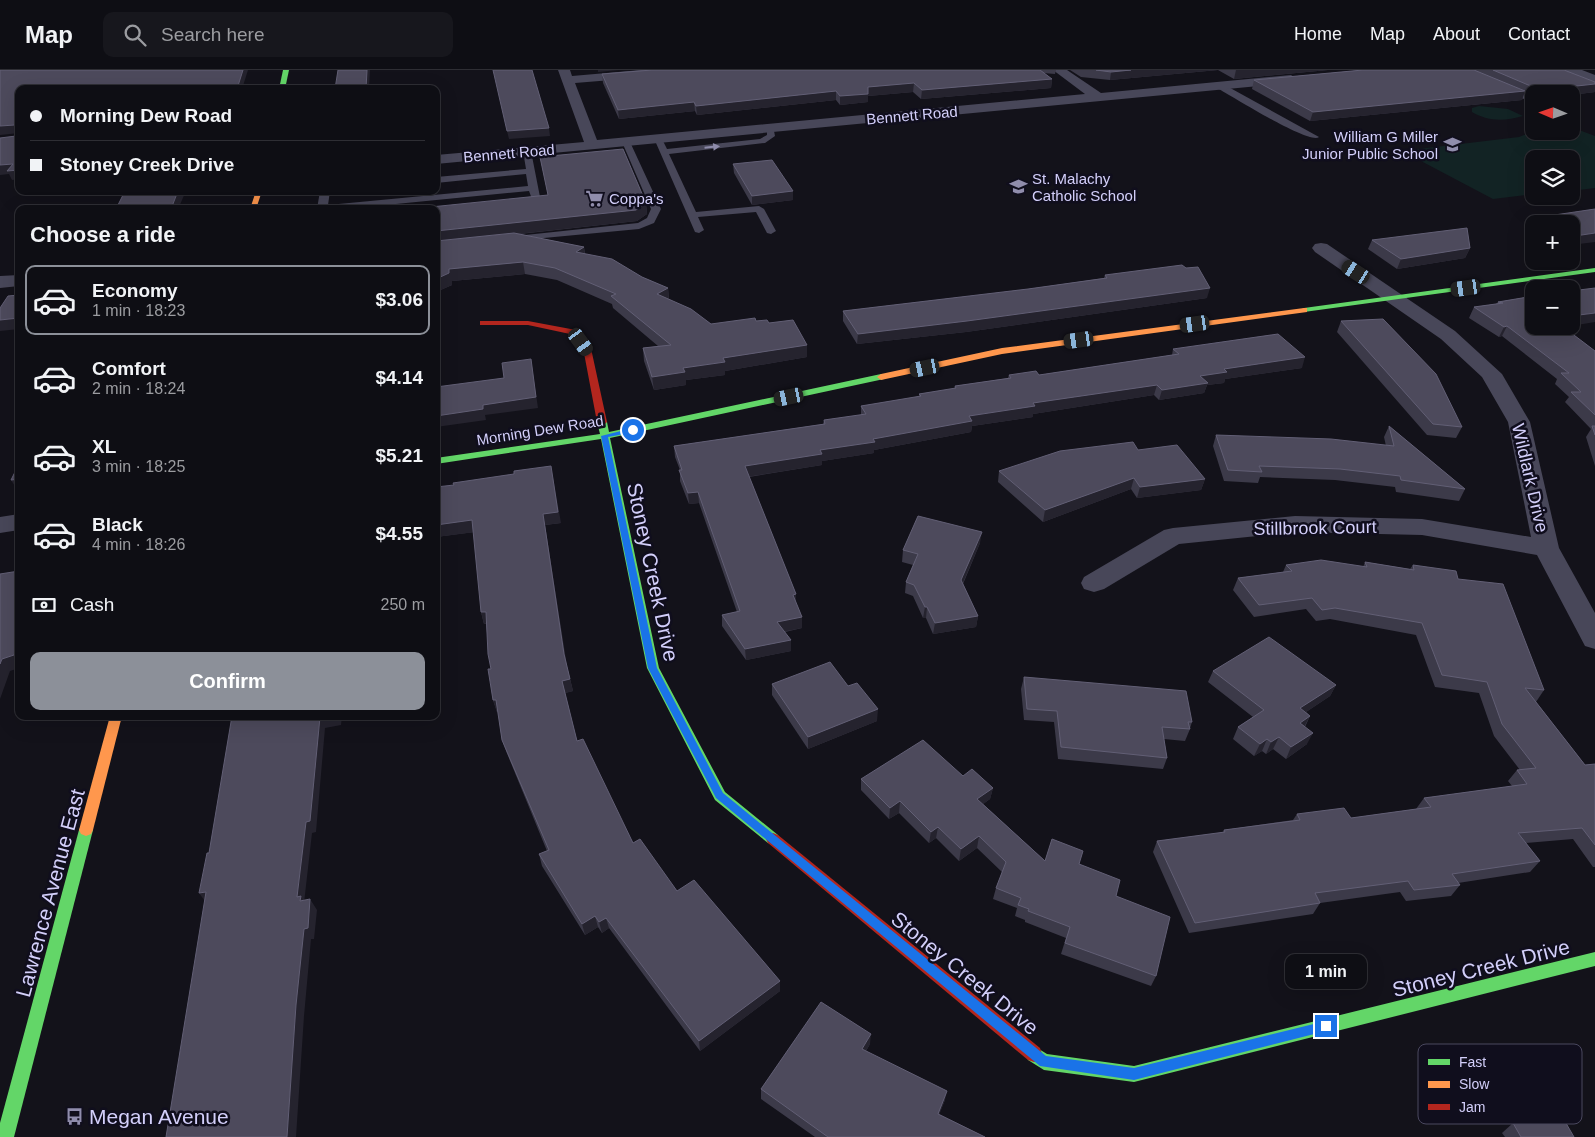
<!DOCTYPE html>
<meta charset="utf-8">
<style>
:root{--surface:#0e0e14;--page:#17171d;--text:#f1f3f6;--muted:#9b9ca0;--line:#2e2e34;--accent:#8c9099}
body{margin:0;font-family:Arial,sans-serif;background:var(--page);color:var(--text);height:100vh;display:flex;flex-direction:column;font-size:19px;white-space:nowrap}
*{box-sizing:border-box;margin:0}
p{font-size:16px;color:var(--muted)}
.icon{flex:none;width:28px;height:28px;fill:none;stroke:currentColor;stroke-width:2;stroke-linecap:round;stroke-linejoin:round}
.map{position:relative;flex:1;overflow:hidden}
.side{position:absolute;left:15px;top:135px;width:425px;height:515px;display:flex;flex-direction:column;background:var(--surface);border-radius:10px;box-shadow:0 5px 20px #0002,0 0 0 1px var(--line)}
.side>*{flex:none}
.hud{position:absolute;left:15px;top:15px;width:425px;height:110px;border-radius:10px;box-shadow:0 5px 20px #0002,0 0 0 1px var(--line);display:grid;align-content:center;height:110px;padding:0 15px;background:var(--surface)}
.needle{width:32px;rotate:272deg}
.buttons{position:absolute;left:1525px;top:15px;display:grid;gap:10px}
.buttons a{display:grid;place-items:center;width:55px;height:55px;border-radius:10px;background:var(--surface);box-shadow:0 5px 20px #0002,0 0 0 1px var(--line);font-size:25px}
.end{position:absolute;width:22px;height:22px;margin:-11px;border:6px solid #1a73e8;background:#fff;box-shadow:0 0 0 2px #fff}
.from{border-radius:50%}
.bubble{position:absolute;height:35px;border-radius:10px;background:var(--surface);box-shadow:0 5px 20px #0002,0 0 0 1px var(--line);font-size:16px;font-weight:600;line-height:35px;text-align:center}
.car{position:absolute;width:15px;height:30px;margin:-15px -8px;border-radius:6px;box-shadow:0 0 4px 1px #0007;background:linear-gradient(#222 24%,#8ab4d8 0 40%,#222 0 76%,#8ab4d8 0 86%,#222 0)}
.hud b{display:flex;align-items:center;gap:18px;height:48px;font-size:19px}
.hud b+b{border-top:1px solid var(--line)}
.hud i{width:12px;height:12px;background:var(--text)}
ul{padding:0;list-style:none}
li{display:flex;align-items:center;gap:15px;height:70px;margin:0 10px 8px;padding:0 5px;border:2px solid transparent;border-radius:10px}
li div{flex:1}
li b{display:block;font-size:19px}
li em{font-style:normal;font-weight:600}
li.on{border-color:var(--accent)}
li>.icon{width:45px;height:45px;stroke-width:1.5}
h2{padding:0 15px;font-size:22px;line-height:60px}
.pay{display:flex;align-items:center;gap:12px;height:55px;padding:0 15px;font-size:19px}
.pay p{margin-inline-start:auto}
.cta{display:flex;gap:10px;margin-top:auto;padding:10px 15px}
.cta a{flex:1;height:58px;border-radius:10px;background:var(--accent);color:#fff;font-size:20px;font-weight:600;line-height:58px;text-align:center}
header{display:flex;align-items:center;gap:30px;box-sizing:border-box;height:70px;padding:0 25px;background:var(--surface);border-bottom:1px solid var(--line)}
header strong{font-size:24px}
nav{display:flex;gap:28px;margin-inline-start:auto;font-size:18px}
.search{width:350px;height:45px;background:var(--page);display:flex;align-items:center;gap:12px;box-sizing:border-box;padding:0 18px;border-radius:10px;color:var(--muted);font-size:19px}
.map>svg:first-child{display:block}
</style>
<header>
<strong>Map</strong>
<div class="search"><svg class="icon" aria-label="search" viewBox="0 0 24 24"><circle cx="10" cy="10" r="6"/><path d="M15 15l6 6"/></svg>Search here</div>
<nav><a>Home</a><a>Map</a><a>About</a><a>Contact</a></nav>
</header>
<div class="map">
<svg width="1595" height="1067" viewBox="0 0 1595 1067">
<rect width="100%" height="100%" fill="#13121a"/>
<g fill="#122324">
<path d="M1479,36L1508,39L1523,46C1505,51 1489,52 1472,42V38Z"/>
<path d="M1571,57L1595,66V118L1571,121V89H1534V124L1493,129L1402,81L1519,67L1534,61H1571Z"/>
</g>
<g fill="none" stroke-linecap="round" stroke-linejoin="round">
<g fill="#484759" fill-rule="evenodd">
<path d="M1217,14H1223L1319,67C1309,75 1232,26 1217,18Z"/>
<path d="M1501,16H1507L1534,28V33L1501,20Z"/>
<path d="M767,56H773L775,66L765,73L669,84L696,142L759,136L764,139L776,161L771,164L767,163L756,142L698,147L704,160L699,163L695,162L656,73L663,71L667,79L760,69L767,65Z"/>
<path d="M626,69L630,72L661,139L654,153L639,159L512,171V167L516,166L638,153L647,148L651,139L622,72Z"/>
<path d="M527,78L531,81L540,127L538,129H532L529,121L345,139H317L320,121H330L328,135L528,116L526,104L436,113V107L526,99L523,81Z"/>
</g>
<g fill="#484759" fill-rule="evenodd">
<path d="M558,0H570L572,6L641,0H691L685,4L575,13L597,70L1085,24L1053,0H1067L1101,23L1291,5L1297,9L1291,13L436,94V85L584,72Z"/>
<path d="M1565,0H1582L1595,5V14L1567,3Z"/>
<path d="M1321,173L1327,174L1455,261L1502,304L1530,352L1559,478L1595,543V579L1585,576L1537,485L1422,465L1295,462L1179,474L1104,519L1094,522L1084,519L1081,513L1084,507L1164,460L1173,458L1295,446L1422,449L1531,467L1508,352L1482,307L1441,269L1315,182L1312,178L1315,174Z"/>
<path d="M19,205V216L0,218V206Z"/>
<path d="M19,444V460L0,463V447Z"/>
</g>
<g fill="#63d668" fill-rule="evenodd">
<path d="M283,0H289L285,19H279Z"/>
<path d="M1595,198V202L1304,242L1300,240L1304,238Z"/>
<path d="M881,304L884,305V309L610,368L659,598L725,722L778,765L780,769L778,773L773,775L768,773L715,730L647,598L601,369L436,394V388L600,364L597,352L602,349L607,352L609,362Z"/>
<path d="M86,754L91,756L93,760L14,1067H0V1053L79,760L81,756Z"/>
<path d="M1595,882V896L1134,1012L1044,1000L1028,990L1026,984L1028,978L1034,976L1047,984L1134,996Z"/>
</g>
<g fill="#ff974d" fill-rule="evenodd">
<path d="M256,121H262L256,139H250Z"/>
<path d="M1304,238H1307V242L1002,284L881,310L877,307L881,304L1002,278Z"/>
<path d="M110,646H122L93,760L91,764L86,766L81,764L79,760Z"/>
</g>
<g fill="#b3261e" fill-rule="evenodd">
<path d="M480,251H528L576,260L592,283L607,352L605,354L602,355L597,352L584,283L570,264L528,255H480Z"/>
<path d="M773,763L778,765L1040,978L1042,984L1040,990L1034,992L1028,990L768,773L766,769L768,765Z"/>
</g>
</g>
<g fill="#3c3a49">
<path d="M652,0H1056L1055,4L1043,3L1052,9L1051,18L921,29L913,22L868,26V32L840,35L836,30L697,45L695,41L619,49L603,13L602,4Z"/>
<path d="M1070,0H1328L1234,9L1218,0L1110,10L1081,7Z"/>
<path d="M1363,0H1564L1595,22L1571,25V24H1534V27L1524,23L1522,30L1310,51L1252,19L1254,10Z"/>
<path d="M540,87L646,133L647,144L637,151L520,164L584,177L585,184L668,218L669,229L711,254L756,251L769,253L807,275V287L725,301V305L686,310V315L654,320L644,291L643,278L658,276L613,238L612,234L557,210L525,204L452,211V215L436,222V139L548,125Z"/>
<path d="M733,94L793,121V130L752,135L734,103Z"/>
<path d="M1595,139L1571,175V154H1537L1541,147Z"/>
<path d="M1372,170L1470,178L1465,188L1397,199L1368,179Z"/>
<path d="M1105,205L1207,228L966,262L857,274L843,251V241L1028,219L1104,208Z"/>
<path d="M1534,226V256L1563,257L1595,281V396L1586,367L1591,359L1565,332L1569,327L1555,314L1557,309L1502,266L1499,267L1469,248L1474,237L1496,234L1498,232Z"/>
<path d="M1341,251L1462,357L1456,368L1427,365L1337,262Z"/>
<path d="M1173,279L1302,298L1225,309L1224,313L1207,315L1204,323L1159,330L1154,325L1033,344V347L972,356L971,362L874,380V383L822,391V395L749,407L796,524V534L802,547V558L785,562L791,581L746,590L722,556V545L737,542L699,433L689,434L680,411V400L675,387L674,376L823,354L824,350L861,345V336L919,327V324L954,319L955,316L1008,308L1009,305H1039L1172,285Z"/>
<path d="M1389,356L1465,419L1459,431L1396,422L1395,417L1335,410L1260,407L1258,413L1224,411L1213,376L1216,365L1386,376L1384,367Z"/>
<path d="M1138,380L1205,409L1201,420L1137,428L1131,419L1043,452L998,412L999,401Z"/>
<path d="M436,417L561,453L545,455L566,592L573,621L565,623L577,671L633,773L677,821L780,911V921L700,981L609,858L602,863L598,857L585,865L542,796L539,784L547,781L506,681L502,670L498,642H497L493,630L491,599L486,554H484L481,542L474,462L436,467Z"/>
<path d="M980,473L963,514L978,546L976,557L933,564L926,548H923L913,526L905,523L906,512L913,495L902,492L903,480Z"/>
<path d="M1365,492L1410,499L1413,495L1458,509L1544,620L1536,632L1585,695L1595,694V797H1593L1573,769L1526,773L1540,791L1530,802L1458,813L1460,815L1451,826L1406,831L1400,822L1320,833L1313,844L1189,863L1153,782L1157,771L1222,763L1224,760L1293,750L1297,744L1351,748L1416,739L1424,728L1512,716L1508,711L1517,700H1520L1494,666L1479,623L1435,617L1416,565L1330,549L1316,551L1306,539L1254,547L1233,520L1238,508L1283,502L1286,495L1363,497Z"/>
<path d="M1213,601L1336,615L1330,626L1306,642L1310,646L1305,657L1307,674L1286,689L1273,679L1266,684L1262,681L1254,686L1233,669L1238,657L1253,647L1208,612Z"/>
<path d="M1024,607L1192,652L1190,658V659L1185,671L1164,669L1167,688L1163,699L1058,689L1054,652L1024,650L1021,619Z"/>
<path d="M772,614L848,616L877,651L808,679L772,625Z"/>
<path d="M963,706L993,718L990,729L983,734L1045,791L1079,794L1116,826L1156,906L1151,916L1061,884L1066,868L1025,852V850L1015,846L1017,838L993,829L996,818L1002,802L977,778L959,791L936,768L929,773L899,743L889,749L861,720V709Z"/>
<path d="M870,974L866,981L945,1030L939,1044L985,1067H815L761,1029V1019Z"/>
<path d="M1513,1053L1574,1067H1505L1502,1063Z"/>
</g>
<g fill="#25232e">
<path d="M243,0H248L242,19H237Z"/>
<path d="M367,0H370L369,19H366Z"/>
<path d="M598,0H619L598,2Z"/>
<path d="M1131,0H1218L1110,10L1111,2Z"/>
<path d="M1236,0H1328L1234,9Z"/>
<path d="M1052,9L1051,18L921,29L922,20Z"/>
<path d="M914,13L913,22L868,26V32L840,35V26L868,17Z"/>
<path d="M1595,14V22L1571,25V24H1538L1540,20Z"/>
<path d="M836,21V30L697,45L696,36Z"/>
<path d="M1525,21L1522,30L1310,51L1313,42Z"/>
<path d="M694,32L695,41L619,49L618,40Z"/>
<path d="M15,55L19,63L0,65V56Z"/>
<path d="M549,58L550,66L509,69L507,61Z"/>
<path d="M13,94L19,100V109L12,110L9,104L0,105V95Z"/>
<path d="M178,121H186L178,139H171Z"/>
<path d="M793,121V130L752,135V126Z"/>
<path d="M646,133L647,144L637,151L436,173V161Z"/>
<path d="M1595,163V172L1571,175L1575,166Z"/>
<path d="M584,177L585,188L576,182Z"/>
<path d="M1470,178L1465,188L1397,199L1401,189Z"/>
<path d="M523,192L525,204L452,211V215L436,222V209L449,199Z"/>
<path d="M668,218L669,230L657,224Z"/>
<path d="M1210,218L1207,228L966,262L857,274L858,264Z"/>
<path d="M1595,243V252L1571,256V246Z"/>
<path d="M19,248V259L0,261V250Z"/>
<path d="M1507,256L1502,266L1499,267L1504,257Z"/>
<path d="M807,275V287L725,301V305L686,310V315L654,320L652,307L683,298L723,288Z"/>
<path d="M1305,287L1302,298L1225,309L1224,313L1207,315L1204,323L1159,330L1162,320L1200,306L1224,299Z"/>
<path d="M531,289L538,338L485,345L486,350L436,357V346L483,335Z"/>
<path d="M1157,315L1154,325L1033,344V347L972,356L971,362L874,380V383L822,391V395L746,407L745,396L873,369L969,346L1033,333Z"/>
<path d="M553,407L561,453L545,455L567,596L564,584L543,444Z"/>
<path d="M1134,408L1131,419L1043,452L1045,440Z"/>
<path d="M19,409V421H18L11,410Z"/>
<path d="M1205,409L1201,420L1137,428L1140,417Z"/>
<path d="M698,422L699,433L689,434L688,423Z"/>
<path d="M472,450L476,462L436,467V455Z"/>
<path d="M982,462L980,473L959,522L961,510Z"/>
<path d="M796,524V536L793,525Z"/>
<path d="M925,537H927L926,548H923Z"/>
<path d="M481,542H486L489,553L484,554Z"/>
<path d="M978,546L976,557L933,564L935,553Z"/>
<path d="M802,547V558L777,563V552Z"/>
<path d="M791,570V581L746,590L745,579Z"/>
<path d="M19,571V598L10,601L0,629V594L2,589Z"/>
<path d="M570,609L573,621L565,623L562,611Z"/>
<path d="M1336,615L1330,626L1294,650L1300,638Z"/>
<path d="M493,630H496L499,641L497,642Z"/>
<path d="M878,639L877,651L808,679V667Z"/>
<path d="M324,646H342L341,655L325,658L316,762L312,763L304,833L307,837L297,827L306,752L320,647Z"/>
<path d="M1310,646L1304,657L1300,653Z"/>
<path d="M1313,663L1307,674L1286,689L1291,677Z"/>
<path d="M1279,667L1273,679L1266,684L1271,672Z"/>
<path d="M1267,669L1262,681L1254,686L1260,674Z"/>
<path d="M993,718L990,729L975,740L977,729Z"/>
<path d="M900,731L899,743L889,749L890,738Z"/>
<path d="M938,757L936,768L929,773L931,762Z"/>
<path d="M979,766L977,778L959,791L961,779Z"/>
<path d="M206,822L207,834L199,823Z"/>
<path d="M310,829L317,840L314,869H311L304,946L296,1067H287L296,935L304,859Z"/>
<path d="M595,846L598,857L585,865L582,854Z"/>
<path d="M606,848L609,858L602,863L599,852Z"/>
<path d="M780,911V921L700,981L699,971Z"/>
<path d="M871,964L870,974L861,989L862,979Z"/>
<path d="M947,1021L945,1030L936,1053L938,1044Z"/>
</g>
<g fill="#4d4a5c" stroke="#625f75">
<path d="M0,0H243L237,19H19V100L7,101L13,94L0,95V68L16,66L17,57L15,55L0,56Z"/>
<path d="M338,0H367L366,19H335Z"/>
<path d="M493,0H532L549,58L507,61Z"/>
<path d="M652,0H1040L1052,9L922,20L914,13L868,17V24L840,26L836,21L696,36L694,32L618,40L602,4Z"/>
<path d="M1096,0H1131L1111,2Z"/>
<path d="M1363,0H1474L1525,21L1313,42L1254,10Z"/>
<path d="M1493,0H1564L1595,12V14L1540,20Z"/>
<path d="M623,79L646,133L636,140L436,161V139H421V138L548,125L540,87Z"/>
<path d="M772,90L793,121L752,126L733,94Z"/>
<path d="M125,121H178L171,139H116Z"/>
<path d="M1595,139V163L1575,166L1571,163V154H1553L1541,147Z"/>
<path d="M1467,158L1470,178L1401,189L1372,170Z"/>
<path d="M514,163L584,177L576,182L612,189L642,207L668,218L657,224L691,239L711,254L755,248L756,251L767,250L769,253L793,250L807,275L723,288L725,292L683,298L685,302L652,307L643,278L671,275L611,226L616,224L555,198L523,192L449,199V203L436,209V171Z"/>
<path d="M1182,195L1186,198L1198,197L1210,218L967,251L858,264L843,241L1028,219L1107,208L1105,205Z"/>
<path d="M1595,218V243L1571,246V221Z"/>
<path d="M19,225V248L0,250V238L8,226Z"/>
<path d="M1534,226V256H1562L1595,281V345L1571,322H1581L1561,303H1569L1507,256L1504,257L1474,237L1503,233L1498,232Z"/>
<path d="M1383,249L1436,304L1462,357L1433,354L1341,251Z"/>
<path d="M1278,264L1305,287L1224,299L1227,302L1200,306L1208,313L1162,320L1157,315L1033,333L1035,336L969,346L972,351L873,369L875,372L820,380L822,384L745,396L796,524L793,525L802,547L777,552L791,570L745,579L722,545L740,541L698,422L688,423L679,400H682L674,376L825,354L824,350L866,344L861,336L921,326L919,324L956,318L955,316L1011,308L1009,305L1036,301L1039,305L1179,284L1173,279Z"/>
<path d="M531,289L536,327L483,335V339L436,346V317L504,308L502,293Z"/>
<path d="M1389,356L1465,419L1401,410L1400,406L1340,399L1259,396L1262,402L1228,400L1216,365L1331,369L1394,376Z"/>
<path d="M1592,356H1595V365Z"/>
<path d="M1133,372L1138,380L1177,375L1205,409L1140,417L1134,408L1045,440L999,401L1060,381Z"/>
<path d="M19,394V409L11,410Z"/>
<path d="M551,396L558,442L543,444L564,584L570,609L562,611L577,671L583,669L633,773L640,769L677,821L694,810L780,911L699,971L606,848L599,852L595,846L582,854L539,784L549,780L502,670L496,630H493L488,599H491L488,584L486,542H481L472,450L436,455V417L454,415L453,413L514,404V401Z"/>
<path d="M918,446L982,462L961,510L978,546L935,553L927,537H925L914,515L906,512L918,484L903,480Z"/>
<path d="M1321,490L1367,497L1365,492L1414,500L1413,495L1456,501L1458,509L1503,514L1544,620L1525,618L1585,695L1595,694V775L1582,758L1518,763L1540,791L1452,804L1460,815L1414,820L1408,811L1315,823L1320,833L1195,853L1157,771L1225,762L1224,760L1300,750L1297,744L1344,738L1351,748L1431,737L1424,728L1527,714L1517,700L1536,698L1502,654L1487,612L1442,605L1422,553L1335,538L1322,540L1312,528L1259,535L1238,508L1292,501L1286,495Z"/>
<path d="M19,501V571L14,585L2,589L0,594V504Z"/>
<path d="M1269,567L1336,615L1300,638L1310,646L1300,653L1313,663L1291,677L1279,667L1271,672L1267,669L1260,674L1238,657L1264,640L1213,601Z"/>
<path d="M830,592L848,616L857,613L878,639L808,667L772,614Z"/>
<path d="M1024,607L1186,621L1192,652H1188L1190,659L1162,657L1167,688L1061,677L1057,641L1027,639Z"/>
<path d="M232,646H324L320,647L310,751L306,752L297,827L301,826L300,831L310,829L308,858L304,859L296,935L287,1067H166L206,822L199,823L207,783H209Z"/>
<path d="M923,670L963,706L972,699L993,718L977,729L1045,791L1052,769L1083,781L1079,794L1120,810L1116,826L1170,847L1156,906L1065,873L1070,857L1028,841L1029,839L1018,835L1021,828L996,818L1006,792L979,766L961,779L938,757L931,762L900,731L890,738L861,709Z"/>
<path d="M821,932L871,964L862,979L947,1021L938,1044L985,1067H828L761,1019Z"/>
<path d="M1563,1048L1574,1067H1521L1513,1053Z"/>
</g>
<defs><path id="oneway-solid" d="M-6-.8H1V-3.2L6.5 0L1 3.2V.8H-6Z" transform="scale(1.25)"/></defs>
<use fill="#8e8baa" href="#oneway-solid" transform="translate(712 77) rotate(-6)"/>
<path fill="#1a73e8" d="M633,358L636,360L635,362L608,367L657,598L723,723L1046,986L1134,998L1326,951L1330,952L1332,956L1330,960L1134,1010L1040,996L716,728L648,598L601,366Z"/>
<defs>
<symbol id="school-bare" viewBox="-9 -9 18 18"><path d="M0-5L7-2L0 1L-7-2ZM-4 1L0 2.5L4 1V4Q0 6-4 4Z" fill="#908dac" stroke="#100e1d" stroke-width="2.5" paint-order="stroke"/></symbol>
<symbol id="supermarket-bare" viewBox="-9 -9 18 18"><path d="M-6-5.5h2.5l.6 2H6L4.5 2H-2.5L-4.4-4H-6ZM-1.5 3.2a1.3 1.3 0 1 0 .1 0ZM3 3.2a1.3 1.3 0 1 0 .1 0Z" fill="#908dac" stroke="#100e1d" stroke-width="2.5" paint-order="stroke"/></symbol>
<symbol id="bus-bare" viewBox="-9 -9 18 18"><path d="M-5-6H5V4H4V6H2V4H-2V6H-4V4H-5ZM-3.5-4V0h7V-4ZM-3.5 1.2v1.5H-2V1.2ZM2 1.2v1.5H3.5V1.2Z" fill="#908dac" stroke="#100e1d" stroke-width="2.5" paint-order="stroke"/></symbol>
</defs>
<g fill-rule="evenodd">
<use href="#school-bare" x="1440" y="62" width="25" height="25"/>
<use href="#school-bare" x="1006" y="104" width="25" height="25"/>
<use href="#supermarket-bare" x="582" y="116" width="25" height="25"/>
<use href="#bus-bare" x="62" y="1034" width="25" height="25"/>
</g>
<g text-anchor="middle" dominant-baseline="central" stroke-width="5" stroke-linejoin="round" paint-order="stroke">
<g font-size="15" fill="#d3cffa" stroke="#100e1d">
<text transform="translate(912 45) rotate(-5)">Bennett Road</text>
<text transform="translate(509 83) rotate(-5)">Bennett Road</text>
<text transform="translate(540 360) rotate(-9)">Morning Dew Road</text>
</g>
<g font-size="15" fill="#d3cffa" stroke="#100e1d" text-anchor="start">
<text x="1438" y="66" text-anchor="end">William G Miller<tspan x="1438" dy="17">Junior Public School</tspan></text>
<text x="1032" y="108">St. Malachy<tspan x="1032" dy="17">Catholic School</tspan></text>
<text x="609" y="128">Coppa's</text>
</g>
<g font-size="18" fill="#d3cffa" stroke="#100e1d">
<text transform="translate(1530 408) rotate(77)">Wildlark Drive</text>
<text transform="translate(1315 458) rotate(-1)">Stillbrook Court</text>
</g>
<g font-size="21" fill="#d3cffa" stroke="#100e1d">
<text transform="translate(653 502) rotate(78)">Stoney Creek Drive</text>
<text transform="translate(50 823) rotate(-75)">Lawrence Avenue East</text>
<text transform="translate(1481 898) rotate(-14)">Stoney Creek Drive</text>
<text transform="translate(965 903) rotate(39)">Stoney Creek Drive</text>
</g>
<g font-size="21" fill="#d3cffa" stroke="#100e1d" text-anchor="start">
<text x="89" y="1046">Megan Avenue</text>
</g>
</g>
<rect x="1418" y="974" width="164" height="80" rx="8" fill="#100e1d" stroke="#4a485f" stroke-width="1"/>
<rect x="1428" y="989" width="22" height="6" fill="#63d668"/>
<rect x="1428" y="1011" width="22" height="7" fill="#ff974d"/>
<rect x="1428" y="1034" width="22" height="6" fill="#b3261e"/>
<g font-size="14" fill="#d3cffa">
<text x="1459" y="997">Fast</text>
<text x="1459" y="1019">Slow</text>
<text x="1459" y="1042">Jam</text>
</g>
</svg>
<div class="buttons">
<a><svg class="needle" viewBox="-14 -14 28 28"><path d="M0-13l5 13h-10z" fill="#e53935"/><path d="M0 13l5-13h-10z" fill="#9b9ca0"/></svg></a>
<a><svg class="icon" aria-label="layers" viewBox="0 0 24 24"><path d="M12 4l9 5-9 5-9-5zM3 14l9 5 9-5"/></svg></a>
<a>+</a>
<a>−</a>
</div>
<i class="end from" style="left:633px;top:360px"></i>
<i class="end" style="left:1326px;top:956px"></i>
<div class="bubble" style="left:1285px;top:884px;width:82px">1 min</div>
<i class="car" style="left:1356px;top:202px;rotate:303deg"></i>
<i class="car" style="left:1466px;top:218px;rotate:262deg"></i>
<i class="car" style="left:1195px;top:254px;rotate:262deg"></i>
<i class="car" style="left:1079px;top:270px;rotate:262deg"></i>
<i class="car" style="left:581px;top:272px;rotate:144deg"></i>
<i class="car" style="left:925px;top:298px;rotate:258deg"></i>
<i class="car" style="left:789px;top:327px;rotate:258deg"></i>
<div class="hud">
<b><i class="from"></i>Morning Dew Road</b>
<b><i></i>Stoney Creek Drive</b>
</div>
<section class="side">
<h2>Choose a ride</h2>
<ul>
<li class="on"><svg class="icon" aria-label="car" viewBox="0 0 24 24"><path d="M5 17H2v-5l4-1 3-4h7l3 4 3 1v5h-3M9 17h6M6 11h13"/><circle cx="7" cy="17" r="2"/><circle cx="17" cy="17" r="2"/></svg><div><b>Economy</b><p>1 min · 18:23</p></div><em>$3.06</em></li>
<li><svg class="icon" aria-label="car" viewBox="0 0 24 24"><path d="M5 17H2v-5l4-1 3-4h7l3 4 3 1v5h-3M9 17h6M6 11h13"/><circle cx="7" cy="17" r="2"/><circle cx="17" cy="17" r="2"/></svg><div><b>Comfort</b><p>2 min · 18:24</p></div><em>$4.14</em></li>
<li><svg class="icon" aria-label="car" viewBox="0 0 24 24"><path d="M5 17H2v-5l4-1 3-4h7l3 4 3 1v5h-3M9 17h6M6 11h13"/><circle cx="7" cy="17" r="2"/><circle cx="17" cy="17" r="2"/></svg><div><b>XL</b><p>3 min · 18:25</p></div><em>$5.21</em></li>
<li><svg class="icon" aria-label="car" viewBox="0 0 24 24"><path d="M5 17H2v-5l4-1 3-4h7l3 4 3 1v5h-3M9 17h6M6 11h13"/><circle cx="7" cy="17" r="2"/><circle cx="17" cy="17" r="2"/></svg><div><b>Black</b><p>4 min · 18:26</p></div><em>$4.55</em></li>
</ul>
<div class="pay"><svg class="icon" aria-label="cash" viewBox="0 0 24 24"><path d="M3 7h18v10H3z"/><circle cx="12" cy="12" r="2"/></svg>Cash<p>250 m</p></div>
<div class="cta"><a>Confirm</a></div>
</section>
</div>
